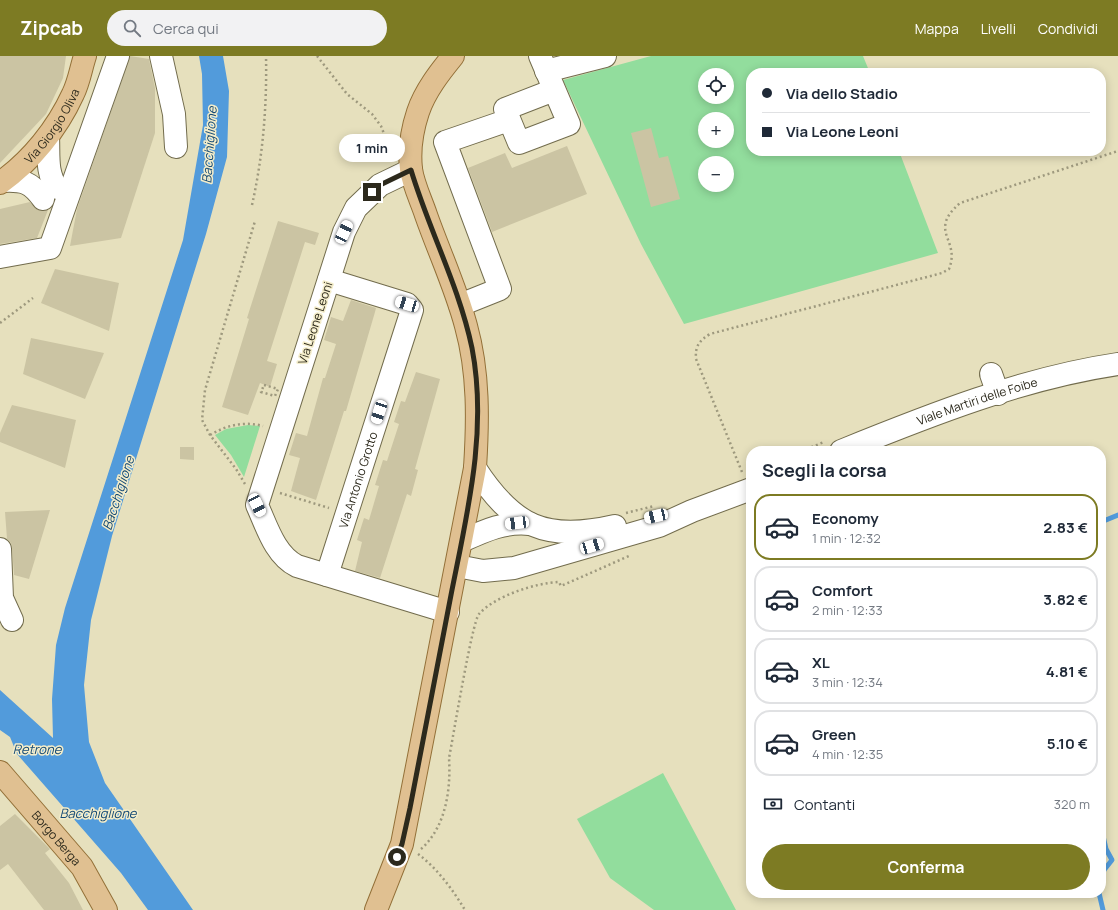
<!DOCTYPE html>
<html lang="it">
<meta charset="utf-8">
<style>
:root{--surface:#fff;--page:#f2f2f3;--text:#1f2937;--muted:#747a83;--line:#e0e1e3;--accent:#7d7b23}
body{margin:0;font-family:Manrope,sans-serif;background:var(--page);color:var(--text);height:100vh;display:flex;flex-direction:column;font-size:15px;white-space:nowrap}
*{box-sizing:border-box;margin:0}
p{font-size:13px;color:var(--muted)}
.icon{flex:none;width:22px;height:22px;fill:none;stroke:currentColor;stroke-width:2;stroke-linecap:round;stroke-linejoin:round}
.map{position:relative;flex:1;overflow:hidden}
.panel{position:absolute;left:746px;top:390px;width:360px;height:452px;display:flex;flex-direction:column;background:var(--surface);border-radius:16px;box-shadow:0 2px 10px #0003}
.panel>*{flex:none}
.top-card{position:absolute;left:746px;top:12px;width:360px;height:88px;border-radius:16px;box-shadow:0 2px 10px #0003;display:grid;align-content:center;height:88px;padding:0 16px;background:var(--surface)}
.tools{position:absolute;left:698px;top:12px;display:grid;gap:8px}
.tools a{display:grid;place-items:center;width:36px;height:36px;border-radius:50%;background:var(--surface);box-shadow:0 2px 10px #0003;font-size:20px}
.end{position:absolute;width:18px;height:18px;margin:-9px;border:5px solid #2c291c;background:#fff;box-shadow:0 0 0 2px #fff}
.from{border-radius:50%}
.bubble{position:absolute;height:28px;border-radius:14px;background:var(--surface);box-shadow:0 2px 10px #0003;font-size:13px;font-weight:700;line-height:28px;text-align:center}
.car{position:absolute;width:12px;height:24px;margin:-12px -6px;border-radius:5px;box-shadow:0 0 3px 1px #0007;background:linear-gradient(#fff 24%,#345 0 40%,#fff 0 76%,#345 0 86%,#fff 0)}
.top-card b{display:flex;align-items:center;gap:14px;height:38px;font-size:15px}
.top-card b+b{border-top:1px solid var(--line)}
.top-card i{width:10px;height:10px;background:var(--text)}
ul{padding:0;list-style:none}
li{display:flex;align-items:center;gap:12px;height:66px;margin:0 8px 6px;padding:0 8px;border:2px solid var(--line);border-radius:16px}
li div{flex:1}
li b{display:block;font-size:15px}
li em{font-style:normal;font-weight:700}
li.current{border-color:var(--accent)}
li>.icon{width:36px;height:36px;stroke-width:1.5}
h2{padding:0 16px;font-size:18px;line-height:48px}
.pay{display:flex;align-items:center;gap:10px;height:44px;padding:0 16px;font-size:15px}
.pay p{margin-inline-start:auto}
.button{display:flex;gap:8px;margin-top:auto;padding:8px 16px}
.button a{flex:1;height:46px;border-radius:24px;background:var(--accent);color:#fff;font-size:16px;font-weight:700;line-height:46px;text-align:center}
header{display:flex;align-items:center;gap:24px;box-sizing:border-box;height:56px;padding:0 20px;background:var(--accent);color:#fff}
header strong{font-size:19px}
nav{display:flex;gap:22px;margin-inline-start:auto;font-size:14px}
.search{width:280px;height:36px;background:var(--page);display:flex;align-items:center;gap:10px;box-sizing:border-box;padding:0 14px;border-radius:22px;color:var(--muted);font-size:15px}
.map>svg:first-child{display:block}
</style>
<header>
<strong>Zipcab</strong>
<div class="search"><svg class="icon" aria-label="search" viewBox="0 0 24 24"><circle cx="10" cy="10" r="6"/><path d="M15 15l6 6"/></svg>Cerca qui</div>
<nav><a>Mappa</a><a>Livelli</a><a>Condividi</a></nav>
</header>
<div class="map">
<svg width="1118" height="854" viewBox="0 0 1118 854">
<rect width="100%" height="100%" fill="#e6e0bd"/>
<g fill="#92dd9d" fill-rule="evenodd">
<path d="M651,0H863L870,17H751V95H899L938,197L684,268L641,188L563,24ZM705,19H727V41H705ZM705,63H727V85H705ZM705,107H727V129H705Z"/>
<path d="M248,369L260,370L244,421L231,399L215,379L226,373Z"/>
<path d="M663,717L736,854H654L610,822L577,763Z"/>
</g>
<path fill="#529bdb" d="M199,0H223L229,35L227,101L206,178L112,480L91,564L84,629L89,686L105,727L193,854H148L121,817L17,698L10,681L0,674V634L53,682L52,643L56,589L65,552L183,184L203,69L202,18Z"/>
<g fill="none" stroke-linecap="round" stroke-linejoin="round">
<g stroke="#529bdb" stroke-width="5">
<path d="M1101,466L1118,459"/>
<path d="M1101,730V771L1106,793L1112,804L1104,814L1101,825"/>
<path d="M1099,837L1103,854"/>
</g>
</g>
<g fill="#cbc4a3">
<path d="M0,0H66L63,22L46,58L0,107Z"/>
<path d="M130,0L149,3L155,32V77L121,182L70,190L77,153Z"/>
<path d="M651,72L659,102L668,100L680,143L651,151L631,77Z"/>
<path d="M567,90L587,138L492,176L468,112L505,97L512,112Z"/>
<path d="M30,146L38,154H48L37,182L0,188V153Z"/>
<path d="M278,165L319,177L315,189L305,186L267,305L277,308L270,331L260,327L248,359L222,351L249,263L247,262Z"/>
<path d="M55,213L119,227L109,275L41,247Z"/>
<path d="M351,244L376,252L375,256L346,355H344L316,444L291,435L300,402L289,399L296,377L307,380L323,322H325L336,288L324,284L331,261L343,265Z"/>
<path d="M31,282L104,297L85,343L23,318Z"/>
<path d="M416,316L440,323L415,413L418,414L411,440L407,438L380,522L355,515L362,486L357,484L364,462L369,464L379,430L375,429L383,404L387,405L399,368L394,366L401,345L405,346Z"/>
<path d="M12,349L76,364L65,412L0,386V377Z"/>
<path d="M180,391H194V404L180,403Z"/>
<path d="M50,454L29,523L14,519L12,492L11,487L7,483L5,456Z"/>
<path d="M15,758L50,793L45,797L69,827L83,854H44L8,808L0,814V770Z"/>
</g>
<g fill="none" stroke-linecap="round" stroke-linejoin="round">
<defs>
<g id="minor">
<path d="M161,0L174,58L176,91"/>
<path d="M540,0L569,68L519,87L505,53L554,34"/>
<path d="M546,15L605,0"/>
<path d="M48,81C49,99 46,117 57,132"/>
<path d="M411,114L380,129L356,152L344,176L257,449C267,471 275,499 297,510L448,556"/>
<path d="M3,125C23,124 31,126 43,143"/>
<path d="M0,201L50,192L118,0"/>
<path d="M460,249L500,233L445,86L509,64"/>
<path d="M991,318L998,338"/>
<path id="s1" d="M841,395C930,359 1023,322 1118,308"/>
<path d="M475,412C513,471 546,486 615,470"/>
<path d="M462,485C484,475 505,465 530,468"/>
<path d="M0,493L2,542L12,564"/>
<path d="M457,510L483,515L514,512L659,470L692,455L751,433"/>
<path id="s2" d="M327,519L412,254L407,248L329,224"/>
</g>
<g id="major">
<path id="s3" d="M0,127C31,105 57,73 73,38C79,26 81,12 85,0"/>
<path id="s4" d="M0,716L82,811L106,854"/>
<path d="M376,854L402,788L475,412C478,365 479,317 466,270C456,232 439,196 426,159C421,144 413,128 411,113C409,94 412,74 418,56C425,35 440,16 453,0"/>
</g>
</defs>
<use href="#minor" stroke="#726c4d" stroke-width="24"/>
<use href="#major" stroke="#937038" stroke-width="24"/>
<g stroke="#9e997e" stroke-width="2.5" stroke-dasharray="2 3" stroke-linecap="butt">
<path d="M317,0L347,38L372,58L381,70L391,96"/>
<path d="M252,149C263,100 267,50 266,0"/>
<path d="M0,267L33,242"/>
<path d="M264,329L278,333L275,340L261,336Z"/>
<path d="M210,379C227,369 244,365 263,370"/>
<path d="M802,395L824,386"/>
<path d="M742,416L696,303C695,290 699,285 710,278L942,217L949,213C961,183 927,176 960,147L1118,95"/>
<path d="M245,428L236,413L210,379L202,364L205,334L255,165"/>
<path d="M280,437L329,452"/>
<path d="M626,457L654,450"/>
<path d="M421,793C446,771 451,733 449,702C453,682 472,566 479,558C495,540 535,527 559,526L561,530L629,500"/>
<path d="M418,798C437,812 453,834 465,854"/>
</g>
<use href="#minor" stroke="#fff" stroke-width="22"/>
<use href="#major" stroke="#e0c091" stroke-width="22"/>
</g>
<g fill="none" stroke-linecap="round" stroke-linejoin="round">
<path stroke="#2c291c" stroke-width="5" d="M372,136L380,129L411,114C429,174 459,230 472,292C488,375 467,458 451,539C437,610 423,681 410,752L402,788L397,801"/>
</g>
<g text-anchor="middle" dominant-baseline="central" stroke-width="3" stroke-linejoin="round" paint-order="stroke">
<g font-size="12" fill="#2c291c" stroke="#f4edca">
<text stroke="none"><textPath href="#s3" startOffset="78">Via Giorgio Oliva</textPath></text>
<text transform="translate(315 267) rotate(-72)">Via Leone Leoni</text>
<text stroke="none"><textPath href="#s1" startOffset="145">Viale Martiri delle Foibe</textPath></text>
<text stroke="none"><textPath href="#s2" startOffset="100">Via Antonio Grotto</textPath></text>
<text stroke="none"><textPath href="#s4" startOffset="87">Borgo Berga</textPath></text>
</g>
<g font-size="13" font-style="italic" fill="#154a75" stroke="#f4edca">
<text transform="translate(209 89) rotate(-86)">Bacchiglione</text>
<text transform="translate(118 437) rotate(-72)">Bacchiglione</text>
<text x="37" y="693">Retrone</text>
<text x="98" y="757">Bacchiglione</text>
</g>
</g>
</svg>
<div class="tools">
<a><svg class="icon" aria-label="locate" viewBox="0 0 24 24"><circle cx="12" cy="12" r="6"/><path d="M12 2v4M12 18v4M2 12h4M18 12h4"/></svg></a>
<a>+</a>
<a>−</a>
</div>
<i class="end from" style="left:397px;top:801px"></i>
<i class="end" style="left:372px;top:136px"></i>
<div class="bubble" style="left:339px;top:78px;width:66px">1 min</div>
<i class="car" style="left:344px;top:176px;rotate:25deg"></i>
<i class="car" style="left:407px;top:248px;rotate:287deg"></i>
<i class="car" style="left:379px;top:356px;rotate:198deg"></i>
<i class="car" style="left:257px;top:449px;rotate:154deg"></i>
<i class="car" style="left:656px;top:460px;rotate:257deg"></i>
<i class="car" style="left:517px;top:467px;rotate:263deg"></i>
<i class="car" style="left:592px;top:490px;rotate:73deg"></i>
<div class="top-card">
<b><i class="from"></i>Via dello Stadio</b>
<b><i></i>Via Leone Leoni</b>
</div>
<section class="panel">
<h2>Scegli la corsa</h2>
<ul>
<li class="current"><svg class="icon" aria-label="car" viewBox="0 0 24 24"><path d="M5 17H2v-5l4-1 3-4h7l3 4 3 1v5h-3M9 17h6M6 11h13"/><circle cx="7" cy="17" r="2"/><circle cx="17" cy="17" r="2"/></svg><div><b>Economy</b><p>1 min · 12:32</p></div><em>2.83 €</em></li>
<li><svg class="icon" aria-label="car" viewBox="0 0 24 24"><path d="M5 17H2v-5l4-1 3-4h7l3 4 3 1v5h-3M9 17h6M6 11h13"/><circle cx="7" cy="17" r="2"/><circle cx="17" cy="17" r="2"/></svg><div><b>Comfort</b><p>2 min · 12:33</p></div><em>3.82 €</em></li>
<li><svg class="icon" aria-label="car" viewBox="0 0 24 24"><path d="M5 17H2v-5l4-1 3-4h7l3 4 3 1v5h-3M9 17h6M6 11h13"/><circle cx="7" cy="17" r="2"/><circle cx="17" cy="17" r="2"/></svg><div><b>XL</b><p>3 min · 12:34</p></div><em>4.81 €</em></li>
<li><svg class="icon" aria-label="car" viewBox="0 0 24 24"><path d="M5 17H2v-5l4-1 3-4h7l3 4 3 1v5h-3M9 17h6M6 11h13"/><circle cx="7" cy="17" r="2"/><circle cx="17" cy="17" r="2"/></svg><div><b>Green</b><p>4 min · 12:35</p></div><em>5.10 €</em></li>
</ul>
<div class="pay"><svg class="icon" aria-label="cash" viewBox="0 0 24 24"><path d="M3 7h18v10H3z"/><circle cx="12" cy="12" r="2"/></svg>Contanti<p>320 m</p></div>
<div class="button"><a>Conferma</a></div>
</section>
</div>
